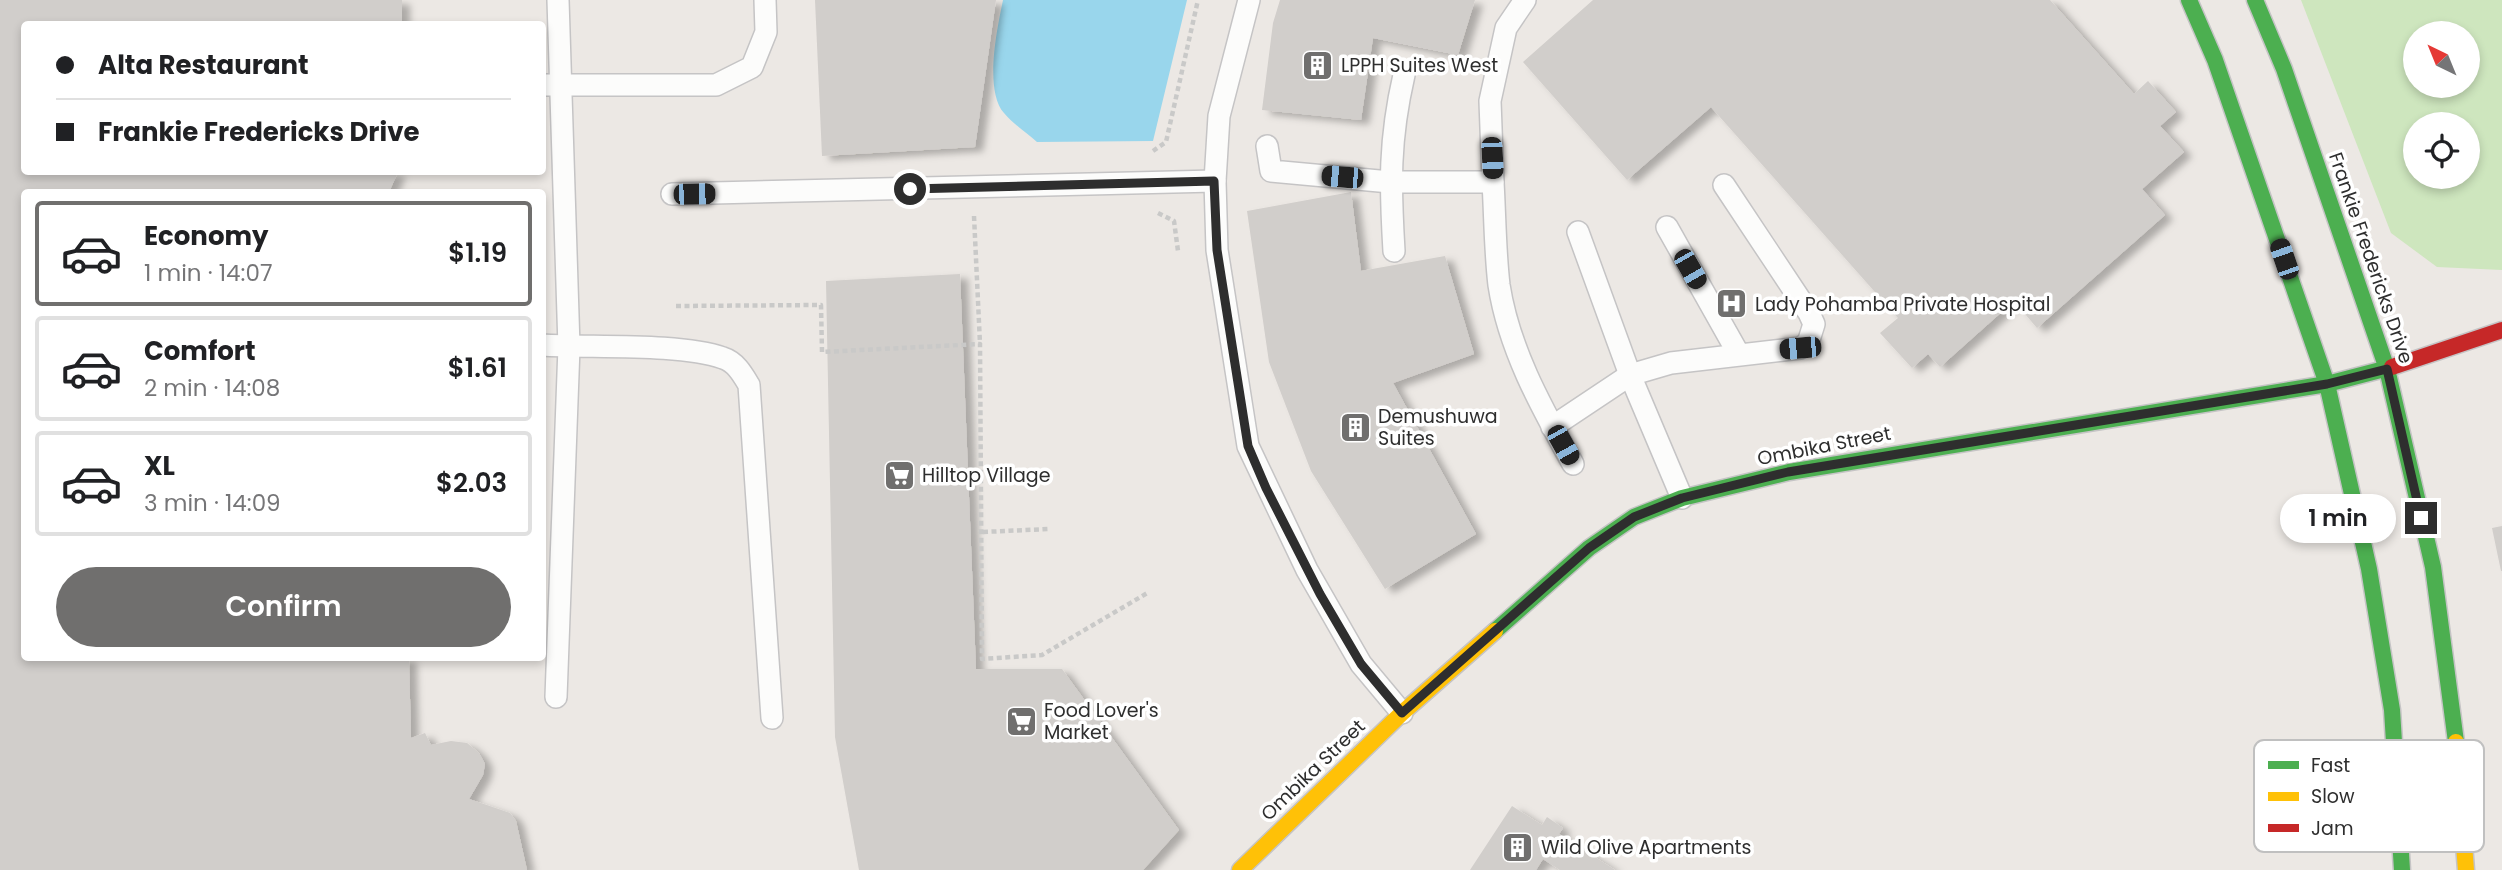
<!DOCTYPE html>
<meta charset="utf-8">
<style>
:root{--surface:#fff;--page:#f2f2f2;--text:#202124;--muted:#757577;--line:#e0e0e0;--accent:#706f6e}
body{margin:0;font-family:Poppins,sans-serif;background:var(--page);color:var(--text);height:100vh;display:flex;flex-direction:column;font-size:26px;white-space:nowrap}
*{box-sizing:border-box;margin:0}
p{font-size:23px;color:var(--muted)}
.icon{flex:none;width:38px;height:38px;fill:none;stroke:currentColor;stroke-width:2;stroke-linecap:round;stroke-linejoin:round}
.map{position:relative;flex:1;overflow:hidden}
.drawer{position:absolute;left:21px;top:189px;width:525px;height:472px;display:flex;flex-direction:column;background:var(--surface);border-radius:7px;box-shadow:0 4px 10px #0003}
.drawer>*{flex:none}
.guide{position:absolute;left:21px;top:21px;width:525px;height:154px;border-radius:7px;box-shadow:0 4px 10px #0003;display:grid;align-content:center;height:154px;padding:0 35px;background:var(--surface)}
.needle{width:46px;rotate:317deg}
.controls{position:absolute;left:2403px;top:21px;display:grid;gap:14px}
.controls a{display:grid;place-items:center;width:77px;height:77px;border-radius:50%;background:var(--surface);box-shadow:0 4px 10px #0003;font-size:35px}
.end{position:absolute;width:32px;height:32px;margin:-16px;border:9px solid #2e2e2e;background:#fff;box-shadow:0 0 0 4px #fff}
.from{border-radius:50%}
.bubble{position:absolute;height:49px;border-radius:24px;background:var(--surface);box-shadow:0 4px 10px #0003;font-size:23px;font-weight:600;line-height:49px;text-align:center}
.car{position:absolute;width:21px;height:42px;margin:-21px -10px;border-radius:9px;box-shadow:0 0 5px 2px #0007;background:linear-gradient(#222 24%,#8ab4d8 0 40%,#222 0 76%,#8ab4d8 0 86%,#222 0)}
.guide b{display:flex;align-items:center;gap:24px;height:66px;font-size:26px}
.guide b+b{border-top:2px solid var(--line)}
.guide i{width:18px;height:18px;background:var(--text)}
ul{padding:12px 0 0;list-style:none}
li{display:flex;align-items:center;gap:21px;height:105px;margin:0 14px 10px;padding:0 21px;border:4px solid var(--line);border-radius:7px}
li div{flex:1}
li b{display:block;font-size:26px}
li em{font-style:normal;font-weight:600}
li.current{border-color:var(--accent)}
li>.icon{width:63px;height:63px;stroke-width:1.5}
.action{display:flex;gap:14px;margin-top:auto;padding:14px 35px}
.action a{flex:1;height:80px;border-radius:42px;background:var(--accent);color:#fff;font-size:28px;font-weight:600;line-height:80px;text-align:center}
.map>svg:first-child{display:block}
</style>
<div class="map">
<svg width="2502" height="870" viewBox="0 0 2502 870">
<defs>
<filter id="shadow"><feDropShadow dx="8" dy="4.5" stdDeviation="3.5" flood-color="#0004"/></filter>
</defs>
<rect width="100%" height="100%" fill="#ece8e4"/>
<path fill="#cee6be" fill-rule="evenodd" d="M2301,0H2502V270L2437,267L2391,233ZM2415,33H2468V86H2415ZM2415,124H2468V177H2415Z"/>
<path fill="#99d6ec" d="M1003,0H1187L1153,141L1037,142C1027,133 1013,124 1004,113C984,90 997,29 1003,0Z"/>
<g fill="#d1cecb" filter="url(#shadow)">
<path d="M0,0H402V24H24V172H398L389,192H24V658H409L411,738L425,733L431,745L451,741L467,743L479,753L485,764L483,775L469,799L510,813L516,821L527,870H0Z"/>
<path d="M815,0H996L975,147L822,156Z"/>
<path d="M1280,0H1475L1458,55L1373,38L1361,120L1262,110L1273,23Z"/>
<path d="M1593,0H2050L2134,94L2148,81L2176,112L2160,126L2184,152L2142,189L2165,215L2037,328L2014,301L1940,367L1928,354L1912,368L1880,333L1898,318L1711,107L1627,180L1523,62Z"/>
<path d="M1351,192L1361,271L1445,256L1474,354L1393,383L1476,534L1385,589L1311,471L1269,362L1247,211Z"/>
<path d="M960,274L976,669H1062L1179,830L1143,870H859L835,737L826,281Z"/>
<path d="M2502,526V571H2501L2492,528Z"/>
<path d="M1512,806L1542,825L1547,817L1563,828L1559,834L1615,870H1560L1543,859L1536,870H1470Z"/>
</g>
<g fill="none" stroke-linecap="round" stroke-linejoin="round">
<defs>
<g id="lane">
<path d="M1249,0L1219,116L1215,181L1217,250L1248,446L1307,570L1361,664L1402,713"/>
<path d="M542,85H716L752,67L766,32L765,0"/>
<path d="M1267,146L1271,171L1390,182H1493C1495,216 1495,251 1499,285C1509,350 1542,408 1573,464"/>
<path d="M1493,182L1490,101L1506,28L1525,0"/>
<path d="M672,194L1215,181"/>
<path d="M1667,227L1738,353"/>
<path d="M1578,232L1630,375L1682,498"/>
<path d="M1394,251C1390,185 1389,140 1404,75"/>
<path d="M542,345C591,348 680,343 723,358C736,362 743,375 749,385L772,718"/>
<path d="M1552,427L1630,375L1671,363L1800,348L1808,343L1814,324L1809,313L1724,185"/>
<path d="M556,697L569,347L558,0"/>
</g>
<g id="fast">
<path d="M2189,0L2215,60L2327,384L2369,569L2392,710L2402,870"/>
<path d="M2255,0L2284,69L2387,369L2433,567L2456,742"/>
<path d="M1495,631L1589,548L1634,517L1682,498L1789,472L2327,384L2392,367"/>
</g>
<g id="slow">
<path d="M2456,742L2466,870"/>
<path d="M1240,870L1402,713L1495,631"/>
</g>
<path id="jam" d="M2392,367L2502,330"/>
</defs>
<use href="#lane" stroke="#c5c4c5" stroke-width="24"/>
<use href="#fast" stroke="#c5c4c5" stroke-width="19"/>
<use href="#slow" stroke="#c5c4c5" stroke-width="19"/>
<use href="#jam" stroke="#c5c4c5" stroke-width="19"/>
<g stroke="#c9c9c8" stroke-width="4.5" stroke-dasharray="5 3.5" stroke-linecap="butt">
<path d="M1153,151L1166,142L1198,0"/>
<path d="M1158,213L1174,221L1178,251"/>
<path d="M974,216L980,344"/>
<path d="M676,306L821,305L822,352L980,344L982,659L1042,655L1149,592"/>
<path d="M983,532L1049,529"/>
</g>
<use href="#lane" stroke="#fcfcfb" stroke-width="21"/>
<use href="#fast" stroke="#4caf50" stroke-width="16"/>
<use href="#slow" stroke="#ffc107" stroke-width="16"/>
<use href="#jam" stroke="#c62828" stroke-width="16"/>
</g>
<g fill="none" stroke-linecap="round" stroke-linejoin="round">
<path stroke="#2e2e2e" stroke-width="9" d="M910,189L1214,181L1217,250L1248,446L1266,488L1320,594L1361,664L1402,713L1589,548L1634,517L1682,498L1788,472L2327,384L2387,369L2421,518"/>
</g>
<defs>
<symbol id="building-square" viewBox="-11 -11 22 22"><rect x="-9" y="-9" width="18" height="18" rx="4" fill="#706f6e" stroke="#fff"/><path d="M-4-6H4V6H1V3H-1V6H-4ZM-2.5-4.3h1.7v1.8h-1.7ZM.8-4.3h1.7v1.8H.8ZM-2.5-1h1.7V.8h-1.7ZM.8-1h1.7V.8H.8Z" fill="#fff"/></symbol>
<symbol id="hospital-square" viewBox="-11 -11 22 22"><rect x="-9" y="-9" width="18" height="18" rx="4" fill="#706f6e" stroke="#fff"/><path d="M-5-5h3v3.5h4V-5h3V5h-3V1.5h-4V5h-3Z" fill="#fff"/></symbol>
<symbol id="supermarket-square" viewBox="-11 -11 22 22"><rect x="-9" y="-9" width="18" height="18" rx="4" fill="#706f6e" stroke="#fff"/><path d="M-6-5.5h2.5l.6 2H6L4.5 2H-2.5L-4.4-4H-6ZM-1.5 3.2a1.3 1.3 0 1 0 .1 0ZM3 3.2a1.3 1.3 0 1 0 .1 0Z" fill="#fff"/></symbol>
</defs>
<g fill-rule="evenodd">
<use href="#building-square" x="1300" y="48" width="35" height="35"/>
<use href="#hospital-square" x="1714" y="286" width="35" height="35"/>
<use href="#building-square" x="1338" y="410" width="35" height="35"/>
<use href="#supermarket-square" x="882" y="458" width="35" height="35"/>
<use href="#supermarket-square" x="1004" y="704" width="35" height="35"/>
<use href="#building-square" x="1500" y="830" width="35" height="35"/>
</g>
<g text-anchor="middle" dominant-baseline="central" stroke-width="7" stroke-linejoin="round" paint-order="stroke">
<g font-size="19" fill="#2e2e2e" stroke="#fff" text-anchor="start">
<text x="1341" y="65">LPPH Suites West</text>
<text x="1755" y="304">Lady Pohamba Private Hospital</text>
<text x="1378" y="416">Demushuwa<tspan x="1378" dy="22">Suites</tspan></text>
<text x="922" y="475">Hilltop Village</text>
<text x="1044" y="710">Food Lover's<tspan x="1044" dy="22">Market</tspan></text>
<text x="1541" y="847">Wild Olive Apartments</text>
</g>
<g font-size="19" fill="#2e2e2e" stroke="#fff">
<text transform="translate(2371 258) rotate(71)">Frankie Fredericks Drive</text>
<text transform="translate(1824 446) rotate(-11)">Ombika Street</text>
<text transform="translate(1313 770) rotate(-44)">Ombika Street</text>
</g>
</g>
<rect x="2254" y="740" width="230" height="112" rx="10" fill="#fff" stroke="#c0c0c0" stroke-width="2"/>
<rect x="2268" y="761" width="31" height="8" fill="#4caf50"/>
<rect x="2268" y="792" width="31" height="9" fill="#ffc107"/>
<rect x="2268" y="824" width="31" height="8" fill="#c62828"/>
<g font-size="19" fill="#2e2e2e">
<text x="2311" y="772">Fast</text>
<text x="2311" y="803">Slow</text>
<text x="2311" y="835">Jam</text>
</g>
</svg>
<div class="controls">
<a><svg class="needle" viewBox="-14 -14 28 28"><path d="M0-13l5 13h-10z" fill="#e53935"/><path d="M0 13l5-13h-10z" fill="#757577"/></svg></a>
<a><svg class="icon" aria-label="locate" viewBox="0 0 24 24"><circle cx="12" cy="12" r="6"/><path d="M12 2v4M12 18v4M2 12h4M18 12h4"/></svg></a>
</div>
<i class="end from" style="left:910px;top:189px"></i>
<i class="end" style="left:2421px;top:518px"></i>
<div class="bubble" style="left:2280px;top:494px;width:116px">1 min</div>
<i class="car" style="left:1492px;top:158px;rotate:177deg"></i>
<i class="car" style="left:1342px;top:177px;rotate:275deg"></i>
<i class="car" style="left:694px;top:194px;rotate:89deg"></i>
<i class="car" style="left:2284px;top:259px;rotate:341deg"></i>
<i class="car" style="left:1690px;top:269px;rotate:150deg"></i>
<i class="car" style="left:1800px;top:348px;rotate:265deg"></i>
<i class="car" style="left:1563px;top:445px;rotate:151deg"></i>
<div class="guide">
<b><i class="from"></i>Alta Restaurant</b>
<b><i></i>Frankie Fredericks Drive</b>
</div>
<section class="drawer">
<ul>
<li class="current"><svg class="icon" aria-label="car" viewBox="0 0 24 24"><path d="M5 17H2v-5l4-1 3-4h7l3 4 3 1v5h-3M9 17h6M6 11h13"/><circle cx="7" cy="17" r="2"/><circle cx="17" cy="17" r="2"/></svg><div><b>Economy</b><p>1 min · 14:07</p></div><em>$1.19</em></li>
<li><svg class="icon" aria-label="car" viewBox="0 0 24 24"><path d="M5 17H2v-5l4-1 3-4h7l3 4 3 1v5h-3M9 17h6M6 11h13"/><circle cx="7" cy="17" r="2"/><circle cx="17" cy="17" r="2"/></svg><div><b>Comfort</b><p>2 min · 14:08</p></div><em>$1.61</em></li>
<li><svg class="icon" aria-label="car" viewBox="0 0 24 24"><path d="M5 17H2v-5l4-1 3-4h7l3 4 3 1v5h-3M9 17h6M6 11h13"/><circle cx="7" cy="17" r="2"/><circle cx="17" cy="17" r="2"/></svg><div><b>XL</b><p>3 min · 14:09</p></div><em>$2.03</em></li>
</ul>
<div class="action"><a>Confirm</a></div>
</section>
</div>
